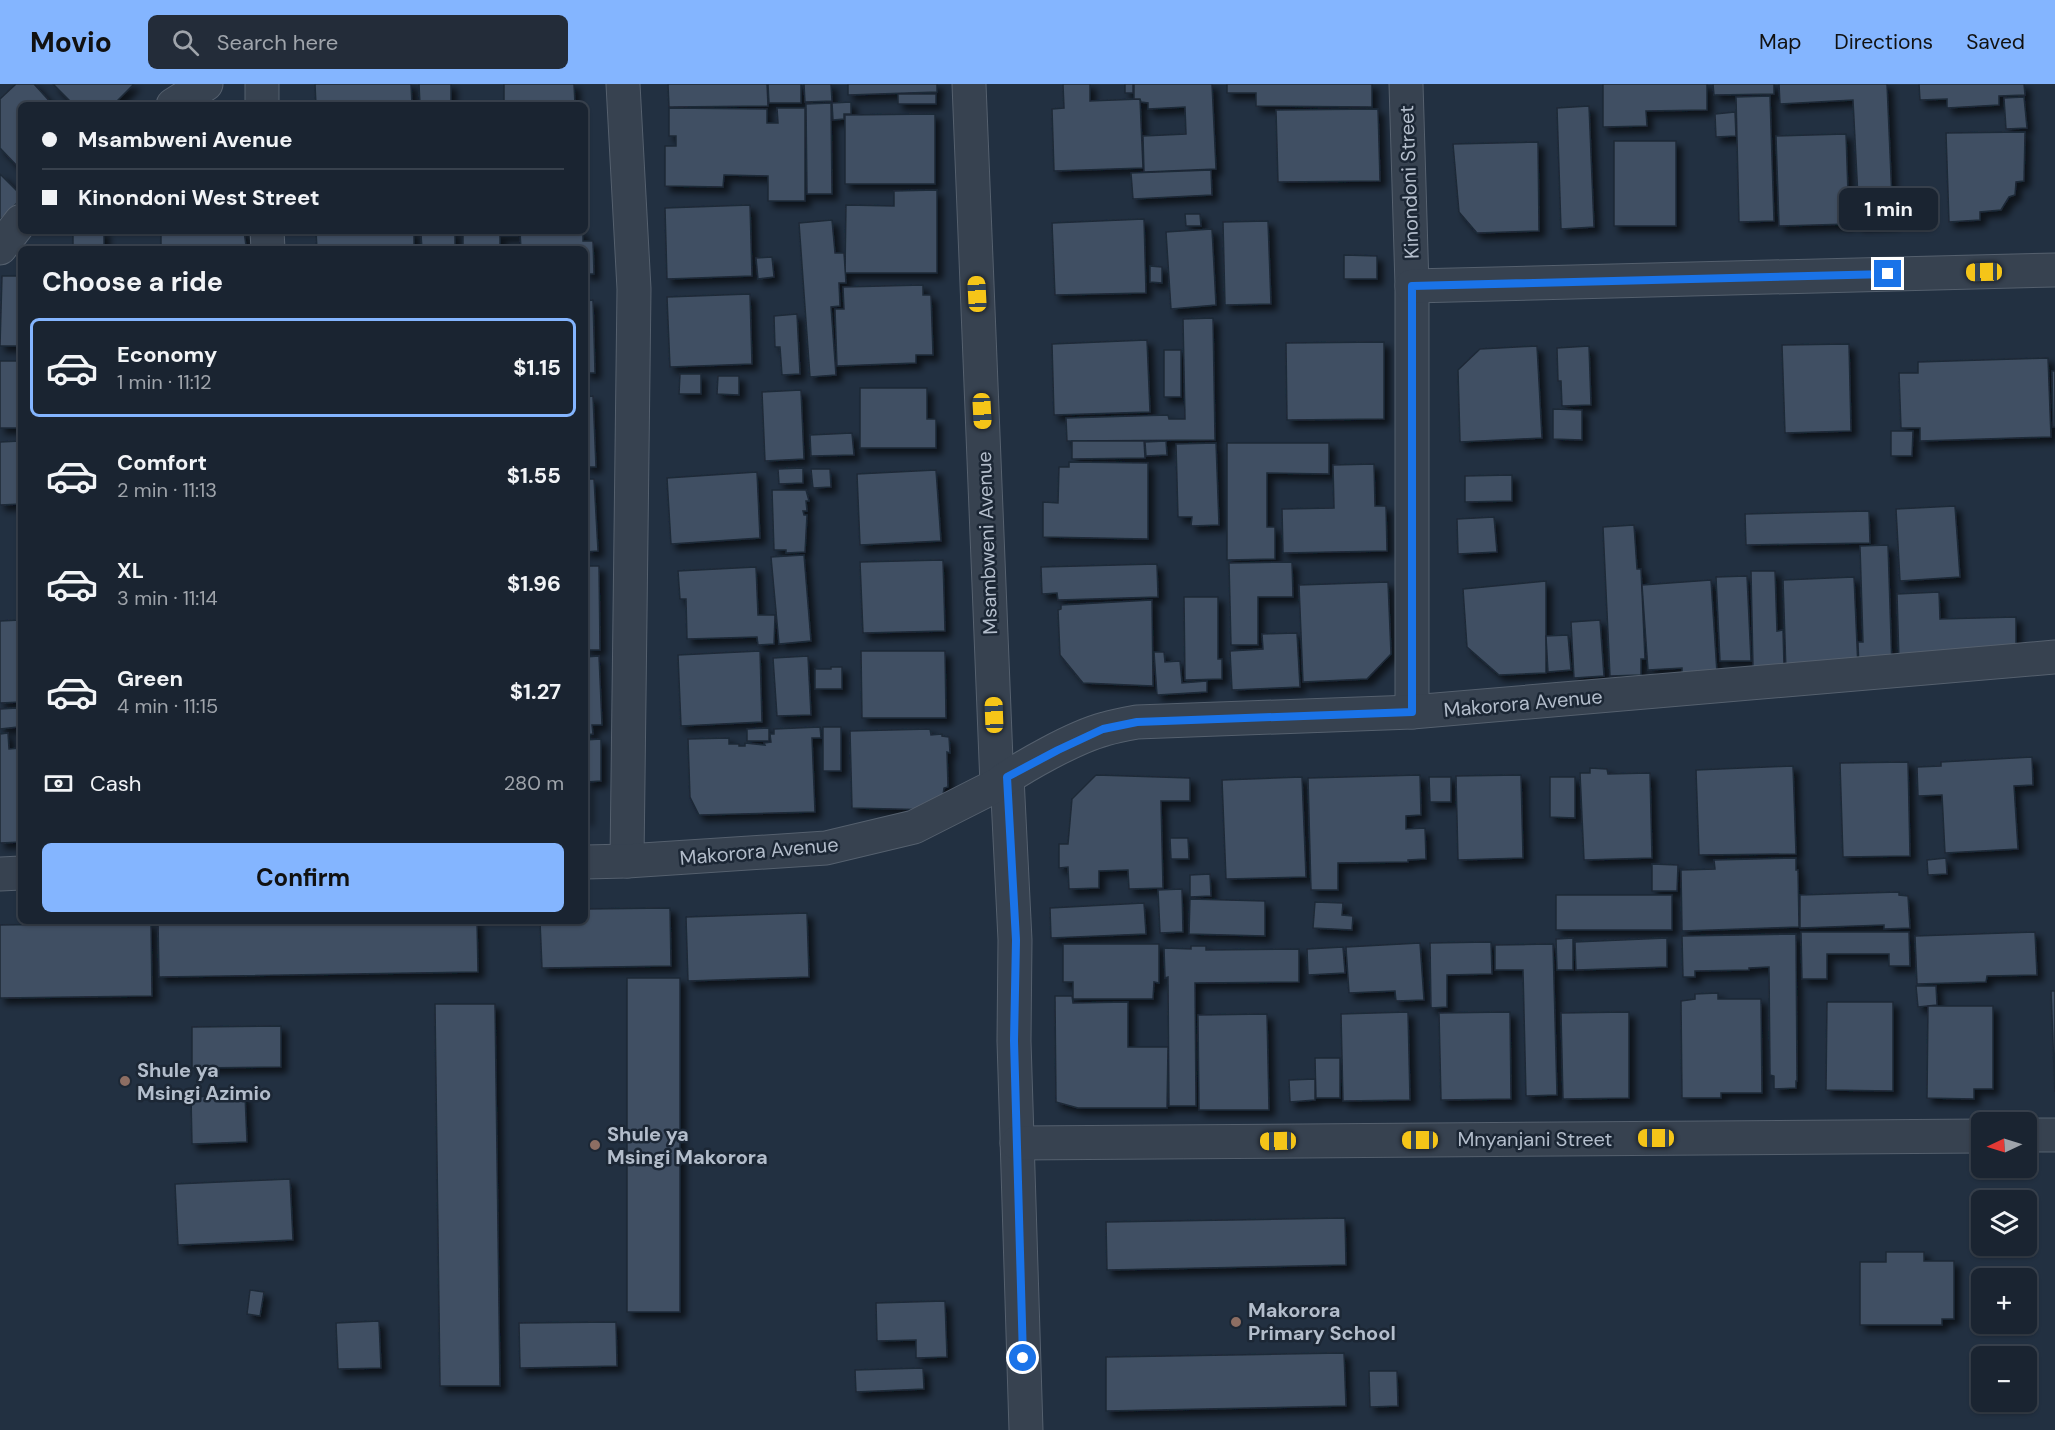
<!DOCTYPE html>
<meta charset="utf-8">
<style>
:root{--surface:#1a2431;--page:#232c39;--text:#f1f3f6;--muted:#9fa4ab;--line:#38414d;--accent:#84b5ff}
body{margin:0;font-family:"DM Sans",sans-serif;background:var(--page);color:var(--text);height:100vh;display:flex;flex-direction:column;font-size:22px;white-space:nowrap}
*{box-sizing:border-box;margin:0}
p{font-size:20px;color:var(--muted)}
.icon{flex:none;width:33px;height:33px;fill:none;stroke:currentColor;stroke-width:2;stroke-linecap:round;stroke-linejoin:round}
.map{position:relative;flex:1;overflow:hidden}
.panel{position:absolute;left:18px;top:162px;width:570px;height:678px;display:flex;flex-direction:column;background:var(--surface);border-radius:9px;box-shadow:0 2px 4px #0004,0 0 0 2px var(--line)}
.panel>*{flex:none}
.guide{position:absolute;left:18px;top:18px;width:570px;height:132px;border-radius:9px;box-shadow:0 2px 4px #0004,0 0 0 2px var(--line);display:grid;align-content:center;height:132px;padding:0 24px;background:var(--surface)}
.needle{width:39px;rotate:266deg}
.controls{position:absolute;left:1971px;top:1028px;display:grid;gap:12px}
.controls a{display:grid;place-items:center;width:66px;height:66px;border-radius:9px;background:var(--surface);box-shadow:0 2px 4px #0004,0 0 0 2px var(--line);font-size:30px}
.end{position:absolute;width:27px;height:27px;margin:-14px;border:8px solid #1a73e8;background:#fff;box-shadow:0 0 0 3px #fff}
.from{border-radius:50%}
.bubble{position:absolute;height:42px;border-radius:9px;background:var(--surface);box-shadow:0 2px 4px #0004,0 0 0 2px var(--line);font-size:20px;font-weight:700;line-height:42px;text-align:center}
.car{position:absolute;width:18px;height:36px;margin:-18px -9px;border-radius:8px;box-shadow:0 0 4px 2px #0007;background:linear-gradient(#f5c518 24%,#345 0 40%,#f5c518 0 76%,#345 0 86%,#f5c518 0)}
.guide b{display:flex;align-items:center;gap:21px;height:57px;font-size:22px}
.guide b+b{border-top:2px solid var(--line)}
.guide i{width:15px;height:15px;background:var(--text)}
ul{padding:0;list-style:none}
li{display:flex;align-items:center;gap:18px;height:99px;margin:0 12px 9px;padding:0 12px;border:3px solid transparent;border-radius:9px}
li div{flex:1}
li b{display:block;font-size:22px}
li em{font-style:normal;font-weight:700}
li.selected{border-color:var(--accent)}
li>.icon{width:54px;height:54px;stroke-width:1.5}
h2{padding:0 24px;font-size:27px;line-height:72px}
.pay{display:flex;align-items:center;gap:15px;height:66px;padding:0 24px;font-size:22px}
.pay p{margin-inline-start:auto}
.button{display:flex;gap:12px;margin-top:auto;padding:12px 24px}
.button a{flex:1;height:69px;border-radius:9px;background:var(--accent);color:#111;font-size:24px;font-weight:700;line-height:69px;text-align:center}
header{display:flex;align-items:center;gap:36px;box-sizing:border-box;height:84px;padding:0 30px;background:var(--accent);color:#111}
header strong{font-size:28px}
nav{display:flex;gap:33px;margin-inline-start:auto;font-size:21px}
.search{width:420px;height:54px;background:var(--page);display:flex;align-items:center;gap:15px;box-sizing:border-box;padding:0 21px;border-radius:9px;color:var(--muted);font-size:22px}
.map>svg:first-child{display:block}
</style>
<header>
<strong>Movio</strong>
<div class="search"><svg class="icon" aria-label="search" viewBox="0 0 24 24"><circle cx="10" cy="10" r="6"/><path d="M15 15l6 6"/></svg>Search here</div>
<nav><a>Map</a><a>Directions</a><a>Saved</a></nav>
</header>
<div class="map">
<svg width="2055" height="1346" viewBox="0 0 2055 1346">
<defs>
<filter id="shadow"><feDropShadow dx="5.5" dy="5.5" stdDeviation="3" flood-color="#0009"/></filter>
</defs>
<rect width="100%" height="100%" fill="#223041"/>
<g fill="#415063" stroke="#1e2937" stroke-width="1.5" filter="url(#shadow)">
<path d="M16,0H34L53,21H21V86L0,64V15Z"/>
<path d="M53,0H134L113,21H74Z"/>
<path d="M315,0H411L412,21H316Z"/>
<path d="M419,0H451V21H420Z"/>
<path d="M504,0H574L575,21H504Z"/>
<path d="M668,0H767L768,22L669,23Z"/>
<path d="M768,0H801V19H769Z"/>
<path d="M804,0H831L832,17L805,18Z"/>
<path d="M848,0H937V8L848,11Z"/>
<path d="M1063,0H1090V17L1140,15L1143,84L1054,87L1052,25L1064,24Z"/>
<rect x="1125" y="0" width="8" height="9"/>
<path d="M1134,0H1212L1216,85L1144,88L1143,52L1186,50L1185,23L1148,25V19L1141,18L1140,15H1134Z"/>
<path d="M1227,0H1372V23L1256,22V9H1227Z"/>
<path d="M1603,0H1707V26L1646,27L1647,42L1603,43Z"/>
<path d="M1713,0H1774V10L1714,11Z"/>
<path d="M1779,0H1887L1893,139L1857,141L1856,114H1858L1853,16L1780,20Z"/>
<path d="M1919,0H2024L2025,11L1999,12V21L1947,24V15L1920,16Z"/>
<rect x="898" y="10" width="38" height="10"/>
<path d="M1770,12L1774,137L1739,138L1736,13Z"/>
<path d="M2024,13L2027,44L2006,45L2004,14Z"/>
<path d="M851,18V30H844V35L833,36L832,19Z"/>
<path d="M831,19L832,110H807L806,20Z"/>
<path d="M1589,22L1594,143L1561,145L1557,24Z"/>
<path d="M669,24L767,25V39H778L777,24H805V117H768V92L724,91L723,103L665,102V62H676V52H669Z"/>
<path d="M1378,25L1380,97L1278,98L1276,26Z"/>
<path d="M1735,28L1736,52L1716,53L1715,30Z"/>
<path d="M935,30V100H845V31Z"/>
<path d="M2025,48L2024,97L2016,98L2015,111L2009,113L2001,126L1980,128V136L1949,138L1946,49Z"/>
<path d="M1846,50L1849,140L1779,142L1776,52Z"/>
<rect x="1614" y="57" width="62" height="85"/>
<path d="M1538,58L1539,147L1477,149L1459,128L1453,60Z"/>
<path d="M1211,86L1212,111L1133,115L1131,89Z"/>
<path d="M0,90L21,111V115L0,136Z"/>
<path d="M937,106V189H845L846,121L894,122V107Z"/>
<path d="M750,121L752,192L667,195L665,124Z"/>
<path d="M1185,130H1200L1201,142H1186Z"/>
<path d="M1144,135L1146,209L1055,211L1052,139Z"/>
<path d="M832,136L835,169H844L846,199H839L840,222L831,223L836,291L810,293L799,139Z"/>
<path d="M1268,137L1271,220L1225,221L1223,138Z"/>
<path d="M1212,145L1216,221L1171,225L1166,148Z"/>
<rect x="73" y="147" width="31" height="18"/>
<path d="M161,147H244L246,162L161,164Z"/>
<path d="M316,147H414V165H317Z"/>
<path d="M425,147H455V165H422L421,150H426Z"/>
<path d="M463,147H517V152H500V165H463Z"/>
<path d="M520,147H583V157H593L594,190H585V165H521Z"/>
<path d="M1344,171L1377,172V195H1344Z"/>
<path d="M772,173L774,193L758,195L756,174Z"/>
<path d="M1150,182L1162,183V199L1150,198Z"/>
<path d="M2,192H21V262H0Z"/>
<path d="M923,201V211H931L933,271H916V279L837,282L835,225H844L843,203Z"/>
<path d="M750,210L752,280L670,283L667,213Z"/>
<path d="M593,216L595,289H585V217Z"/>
<path d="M797,230L800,290L782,291L780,263H775L774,232Z"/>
<path d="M1213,234L1215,356L1067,357L1066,334L1168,331L1169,335H1185L1183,235Z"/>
<path d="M1147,256L1150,328L1054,331L1052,260Z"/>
<path d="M1384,258V335L1287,336L1286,259Z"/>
<path d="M1849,260L1851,347L1785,349L1782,261Z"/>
<path d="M1537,262L1542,354L1460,358L1458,286L1480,265Z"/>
<path d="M1589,262L1591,321L1562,322L1561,297H1558L1557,264Z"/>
<rect x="1164" y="266" width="17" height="47"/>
<path d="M2048,274L2051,353L1920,357V344H1901L1899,289H1918V278Z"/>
<rect x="0" y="277" width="21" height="67"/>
<path d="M2052,287H2055V343H2053Z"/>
<path d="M680,290H701V310H679Z"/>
<path d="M718,292H739V311L717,310Z"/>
<path d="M860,304H927V335H936V364H860Z"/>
<path d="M801,306L804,375L765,377L762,308Z"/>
<path d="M593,312L596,383H585V313Z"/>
<path d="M1553,325L1582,326V356L1553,355Z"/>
<path d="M1891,347H1913L1912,372H1891Z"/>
<path d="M852,349L854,371L811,372L810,351Z"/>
<path d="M21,357V420L0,421V358Z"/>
<path d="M1072,357H1144L1145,374L1072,375Z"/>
<path d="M1166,357L1167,371L1146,372L1145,358Z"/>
<path d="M1216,359L1219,441L1191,442L1192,433H1178L1176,360Z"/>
<path d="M1227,359H1329V390L1267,389V443H1275V475L1227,476Z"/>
<path d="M1069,378L1148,379V455L1043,453V418L1058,419L1059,383H1069Z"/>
<path d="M1374,380L1375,422H1386L1387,467L1283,469L1282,425L1334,424L1333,381Z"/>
<path d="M803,384V399L779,400L778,385Z"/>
<path d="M811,385H830L831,403L813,404Z"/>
<path d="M936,386L941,457L860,461L857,390Z"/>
<path d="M757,388L760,454L671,460L667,394Z"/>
<path d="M1512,391V417L1465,418V392Z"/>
<path d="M585,395H594L598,467L585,468Z"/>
<path d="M772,406H806L809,417H806L807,427H803L804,431H807L805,468L786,469V466H774Z"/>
<path d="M1955,422L1960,493L1900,497L1896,425Z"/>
<path d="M1869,427L1870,459L1746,461L1745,430Z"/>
<path d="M1494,433L1497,468L1458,470L1457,435Z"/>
<path d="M1634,441L1637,485H1641L1645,575H1641V591L1610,592L1603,443Z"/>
<path d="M1888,461L1892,585L1859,586L1858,558H1863L1860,462Z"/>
<path d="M804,471L811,557L779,560L771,473Z"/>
<path d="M943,476L945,547L863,549L860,478Z"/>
<path d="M1292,478L1293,513H1258V561H1231L1229,479Z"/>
<path d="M1157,480L1158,513L1058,516L1057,509L1042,510L1041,483Z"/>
<path d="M585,482H599L600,566H585Z"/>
<path d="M756,483L758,531H775L774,560L758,561L757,553L687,555L686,515H680L678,487Z"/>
<path d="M1751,487H1775L1777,547L1783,546L1784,582L1753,583Z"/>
<path d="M1747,492L1751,577H1720L1716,493Z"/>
<path d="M1854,493L1858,584L1786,587L1783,496Z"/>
<path d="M1711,496L1717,589L1682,591V584L1648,586L1642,501Z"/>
<path d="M1546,497V589L1499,591L1467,563L1463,505Z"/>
<path d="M1388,498L1391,570L1367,595L1303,598L1299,501Z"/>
<path d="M1939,508L1940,535L2016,533V568L1899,577L1897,510Z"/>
<path d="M1184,513H1218V575H1222V595L1185,596Z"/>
<path d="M1152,516L1153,602L1083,599L1060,571L1058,526L1061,525V521Z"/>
<path d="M21,536V618L0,619V537Z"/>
<path d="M1600,536L1604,592L1574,594L1571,538Z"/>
<path d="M1297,549L1300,603L1232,606L1230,567L1263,565L1262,550Z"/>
<path d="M1568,551L1571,586L1548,588L1546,552Z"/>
<path d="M760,567L762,638L681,642L678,571Z"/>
<path d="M861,567H945L946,634H862Z"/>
<path d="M1154,568H1164L1165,578L1180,577L1182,599L1207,597V608L1157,611Z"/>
<path d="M599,572L602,641H592L593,650L585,651V573Z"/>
<path d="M808,572L811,631L777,632L773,574Z"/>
<path d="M831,583H842V605H815V585H831Z"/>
<path d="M17,624L18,643L0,645V625Z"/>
<path d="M820,643L821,654H812L815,728L699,731L690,713L688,655L729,654V660H739V662H745V659L765,661L764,659L771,658L770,650H774V645Z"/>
<rect x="823" y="643" width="18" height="44"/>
<path d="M769,644V657H747V645Z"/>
<path d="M930,645L931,651L942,650V652L949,653L950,669L947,668L948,703L944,704L942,719L936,726L852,724L850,647Z"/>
<path d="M8,649L9,665L21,664V758L0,759V650Z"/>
<path d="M601,655V697L587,698V736H585V656Z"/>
<path d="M2032,673L2033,701L2014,702L2018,765L1945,769L1942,711L1918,712L1917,683L1941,682V678Z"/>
<path d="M1908,678L1910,772L1843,773L1840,679Z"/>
<path d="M1793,682L1796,770L1699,771L1696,686Z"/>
<path d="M1590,684L1607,685L1608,690L1650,689L1652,774L1584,776L1580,689H1590Z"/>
<path d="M1096,691L1190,694V717H1161L1163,804L1129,805L1128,786L1099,787V804L1069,805L1068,783L1059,784V760H1068L1072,715Z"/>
<path d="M1420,691L1421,731L1406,732V745L1425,744L1426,775L1408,776V778L1338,779V806H1311L1308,694Z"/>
<path d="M1521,691L1523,774L1458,776L1456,692Z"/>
<path d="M1302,693L1306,793L1226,795L1222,696Z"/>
<path d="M1429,693H1451V718H1430Z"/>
<path d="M1550,693H1575V734L1550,733Z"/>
<path d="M1170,754H1188L1189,775H1171Z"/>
<path d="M1796,774V786H1798L1799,843L1682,847L1681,786L1715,785L1714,776Z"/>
<path d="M1946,774L1947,790L1928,791L1927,776Z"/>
<path d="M1652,780L1678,781L1677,807H1652Z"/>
<path d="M1210,790L1211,812L1190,813V791Z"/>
<path d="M1182,805L1183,848L1160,849L1158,806Z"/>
<path d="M1899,808V811L1908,812L1910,844L1884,845V841L1800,844V811Z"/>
<rect x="1556" y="811" width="116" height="35"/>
<path d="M1190,815L1265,817V852L1189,850Z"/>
<path d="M1315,818L1343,819L1342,831L1353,832L1352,846L1313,844Z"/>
<path d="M1144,819L1146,850L1051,854L1050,824Z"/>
<path d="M670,824L671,882L542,884L540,837H585V825Z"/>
<path d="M807,829L809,893L688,897L686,833Z"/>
<path d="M158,837H477L478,888L159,893Z"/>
<path d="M151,839L152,912L0,914V841Z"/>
<path d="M1801,848H1909L1910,882H1889V870H1827V895H1802Z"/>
<path d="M2035,848L2037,891L1987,892L1986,898L1917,900L1915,852Z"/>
<path d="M1796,850L1797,997H1796V1004L1774,1005V992L1770,991L1769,883L1749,884V886L1695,887V893H1683L1682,852Z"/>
<path d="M1573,854V886H1557L1556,855Z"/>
<path d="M1667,854V883L1576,886L1575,858Z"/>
<path d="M1491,858L1492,890L1447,891V923L1431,924L1430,859Z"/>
<path d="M1420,859L1424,916L1396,917L1395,907L1349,909L1346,863Z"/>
<path d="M1063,860H1159V899L1154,898L1153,915H1073V898H1063Z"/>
<path d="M1553,860L1557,1011L1526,1012L1523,886H1495V861Z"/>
<path d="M1191,862H1206V866L1299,865V898L1195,899L1196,1022H1169L1168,893L1165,894L1164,864L1191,865Z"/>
<path d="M1343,863L1345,889L1308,891L1307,865Z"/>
<rect x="627" y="894" width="53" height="334"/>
<path d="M1916,902H1936L1937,921L1918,923Z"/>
<path d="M2051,907H2055V1008Z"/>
<path d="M1718,909V915H1761L1762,1009H1721V1014H1682L1681,917L1695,915V910Z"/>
<path d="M1055,912H1072L1073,919L1128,918V963H1168L1167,1024H1078L1056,1018Z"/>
<path d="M1827,918H1893V1007L1826,1006Z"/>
<path d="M435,920H495L500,1302H440Z"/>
<path d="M1928,922H1993V1005H1974V1015L1927,1014Z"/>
<path d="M1408,928L1410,1016L1343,1017L1341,930Z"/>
<path d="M1510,928L1511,1015L1441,1016L1439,929Z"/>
<path d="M1629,928V1014L1563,1015L1561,929Z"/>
<path d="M1267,930L1269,1026H1199L1198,931Z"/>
<path d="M281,942V983L192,984V943Z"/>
<path d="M1315,974H1340V1014H1316Z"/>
<path d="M1315,995V1016L1290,1018L1289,996Z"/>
<path d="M245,1011L247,1058L192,1060L191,1013Z"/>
<path d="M290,1095L293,1156L178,1161L175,1100Z"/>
<path d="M1345,1134L1346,1181L1107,1186L1106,1138Z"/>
<path d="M1886,1168H1924V1177H1954V1235H1942V1241H1860V1178H1886Z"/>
<path d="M250,1206L264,1208L260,1232L247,1230Z"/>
<path d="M945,1217L947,1273L916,1274V1256L877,1257L876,1219Z"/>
<path d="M379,1237L381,1284L338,1285L336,1239Z"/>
<path d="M616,1238L617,1282L520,1284L519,1239Z"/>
<path d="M1344,1269L1346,1322L1106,1327V1273Z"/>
<path d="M923,1284L924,1305L856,1308L855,1286Z"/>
<path d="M1369,1287H1397L1398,1322L1370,1323Z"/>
</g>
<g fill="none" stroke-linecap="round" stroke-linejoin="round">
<defs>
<g id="minor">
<path d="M262,0V21"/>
<path d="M623,0L634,205L627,777"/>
<path d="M969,0L997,701"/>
<path d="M1406,0L1412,202V628"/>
<path d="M173,21L206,0"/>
<path d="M267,147L268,165"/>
<path d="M0,164L21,137"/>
<path d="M1412,202L2055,186"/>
<path d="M1007,693L1015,856L1014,957L1026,1346"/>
<path d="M585,778L627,777L826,764L914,743L997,701C1021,683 1075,653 1105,645C1115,642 1126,640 1137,638L1412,628L2055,573"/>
<path d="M0,790L21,789"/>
<path d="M2026,1051H2055"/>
<path d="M1017,1059L1982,1052"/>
</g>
</defs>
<use href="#minor" stroke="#55606e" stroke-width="35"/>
<use href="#minor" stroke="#374250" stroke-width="33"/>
</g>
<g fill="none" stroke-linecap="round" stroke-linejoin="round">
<path stroke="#1a73e8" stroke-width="8" d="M1023,1274L1014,957L1016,856L1007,693L1058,666L1103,645L1137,638L1412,628V202L1888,190"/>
</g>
<g fill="#8d6e63" stroke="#1c2735" stroke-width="2">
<circle cx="125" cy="997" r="6"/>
<circle cx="595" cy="1061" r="6"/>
<circle cx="1236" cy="1238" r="6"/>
</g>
<g text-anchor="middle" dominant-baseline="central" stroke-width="5" stroke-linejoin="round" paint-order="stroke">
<g font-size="20" fill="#b3bdcb" stroke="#1c2735">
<text transform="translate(1409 98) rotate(-92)">Kinondoni Street</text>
<text transform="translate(987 459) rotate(-92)">Msambweni Avenue</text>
<text transform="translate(1523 619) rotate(-5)">Makorora Avenue</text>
<text transform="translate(759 767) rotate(-5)">Makorora Avenue</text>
<text x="1535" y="1055">Mnyanjani Street</text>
</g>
<g font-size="20" font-weight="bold" fill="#b3bdcb" stroke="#1c2735" text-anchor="start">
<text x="137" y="986">Shule ya<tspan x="137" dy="23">Msingi Azimio</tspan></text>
<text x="607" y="1050">Shule ya<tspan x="607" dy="23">Msingi Makorora</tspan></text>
<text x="1248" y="1226">Makorora<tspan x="1248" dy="23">Primary School</tspan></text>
</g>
</g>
</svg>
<div class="controls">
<a><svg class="needle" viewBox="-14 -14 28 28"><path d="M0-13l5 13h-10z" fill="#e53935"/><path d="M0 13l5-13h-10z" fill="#9fa4ab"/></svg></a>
<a><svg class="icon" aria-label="layers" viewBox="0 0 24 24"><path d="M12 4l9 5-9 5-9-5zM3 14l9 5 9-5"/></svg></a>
<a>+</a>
<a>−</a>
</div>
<i class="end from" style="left:1023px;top:1274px"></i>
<i class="end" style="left:1888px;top:190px"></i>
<div class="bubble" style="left:1839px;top:104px;width:99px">1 min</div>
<i class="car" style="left:1984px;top:188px;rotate:269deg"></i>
<i class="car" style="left:977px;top:210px;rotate:357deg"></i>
<i class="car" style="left:982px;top:327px;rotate:177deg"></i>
<i class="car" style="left:994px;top:631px;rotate:358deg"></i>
<i class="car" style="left:1656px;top:1054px;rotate:270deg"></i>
<i class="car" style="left:1420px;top:1056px;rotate:270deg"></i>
<i class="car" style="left:1278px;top:1057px;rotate:269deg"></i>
<div class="guide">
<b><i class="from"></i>Msambweni Avenue</b>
<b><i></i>Kinondoni West Street</b>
</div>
<section class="panel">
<h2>Choose a ride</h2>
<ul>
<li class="selected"><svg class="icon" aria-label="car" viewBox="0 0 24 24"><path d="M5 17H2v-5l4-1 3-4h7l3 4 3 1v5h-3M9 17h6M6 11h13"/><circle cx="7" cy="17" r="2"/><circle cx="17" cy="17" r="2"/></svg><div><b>Economy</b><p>1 min · 11:12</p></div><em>$1.15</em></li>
<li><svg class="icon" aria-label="car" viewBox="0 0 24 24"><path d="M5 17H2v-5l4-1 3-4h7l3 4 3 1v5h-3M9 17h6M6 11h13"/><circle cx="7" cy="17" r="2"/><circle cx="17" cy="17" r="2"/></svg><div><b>Comfort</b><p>2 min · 11:13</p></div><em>$1.55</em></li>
<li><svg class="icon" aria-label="car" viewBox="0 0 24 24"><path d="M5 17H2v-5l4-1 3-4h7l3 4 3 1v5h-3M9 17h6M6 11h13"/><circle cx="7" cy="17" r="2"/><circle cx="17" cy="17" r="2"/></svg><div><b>XL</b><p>3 min · 11:14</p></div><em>$1.96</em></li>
<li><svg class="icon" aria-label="car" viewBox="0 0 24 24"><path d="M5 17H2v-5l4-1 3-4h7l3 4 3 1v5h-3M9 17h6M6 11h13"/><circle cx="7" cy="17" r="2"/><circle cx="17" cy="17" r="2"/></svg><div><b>Green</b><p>4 min · 11:15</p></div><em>$1.27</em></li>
</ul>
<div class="pay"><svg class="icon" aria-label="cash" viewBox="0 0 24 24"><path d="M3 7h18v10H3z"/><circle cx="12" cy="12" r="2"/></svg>Cash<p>280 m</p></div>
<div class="button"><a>Confirm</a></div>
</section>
</div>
